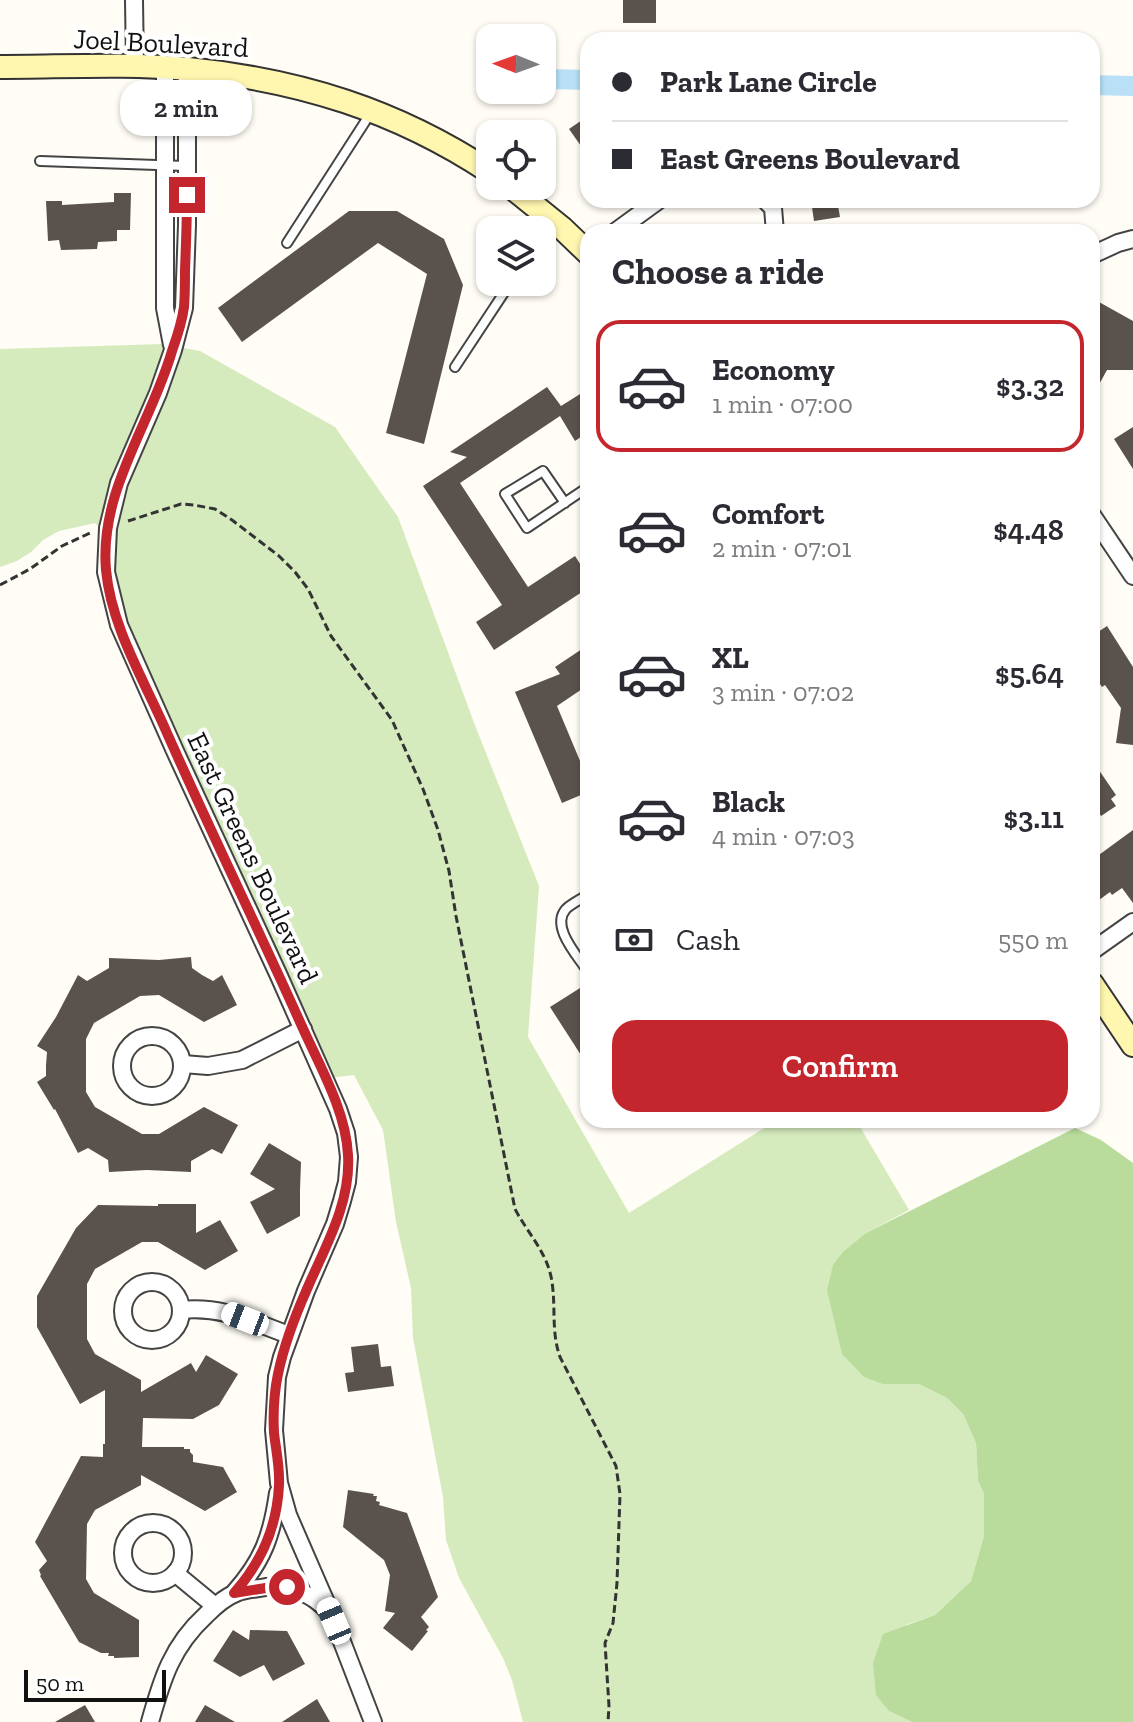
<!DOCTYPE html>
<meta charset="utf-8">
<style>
:root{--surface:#fff;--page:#f7f7f7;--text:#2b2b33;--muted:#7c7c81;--line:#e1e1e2;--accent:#c4262e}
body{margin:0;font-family:"Zilla Slab",serif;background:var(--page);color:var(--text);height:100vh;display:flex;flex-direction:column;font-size:30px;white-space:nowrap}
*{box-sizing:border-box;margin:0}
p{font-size:26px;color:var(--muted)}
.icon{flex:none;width:44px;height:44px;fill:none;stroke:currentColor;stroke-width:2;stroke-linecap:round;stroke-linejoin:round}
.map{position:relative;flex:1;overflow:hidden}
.sheet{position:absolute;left:580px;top:224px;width:520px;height:904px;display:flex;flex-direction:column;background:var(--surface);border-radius:24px;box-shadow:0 2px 6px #0004}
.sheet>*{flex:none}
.banner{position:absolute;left:580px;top:32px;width:520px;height:176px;border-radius:24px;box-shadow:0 2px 6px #0004;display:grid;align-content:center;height:176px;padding:0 32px;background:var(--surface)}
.needle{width:52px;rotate:271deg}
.buttons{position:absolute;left:476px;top:24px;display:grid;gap:16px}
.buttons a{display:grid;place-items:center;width:80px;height:80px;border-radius:16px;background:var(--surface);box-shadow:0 2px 6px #0004;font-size:40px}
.scale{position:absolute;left:24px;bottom:20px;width:142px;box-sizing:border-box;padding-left:8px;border:4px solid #111;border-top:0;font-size:22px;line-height:28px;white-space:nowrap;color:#111;-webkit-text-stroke:6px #fff;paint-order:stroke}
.end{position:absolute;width:36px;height:36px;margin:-18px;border:10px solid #c4262e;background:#fff;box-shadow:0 0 0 4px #fff}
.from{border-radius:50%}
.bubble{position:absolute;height:56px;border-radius:24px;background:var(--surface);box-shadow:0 2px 6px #0004;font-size:26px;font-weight:600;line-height:56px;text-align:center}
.car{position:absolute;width:24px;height:48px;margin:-24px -12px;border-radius:10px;box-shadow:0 0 6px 2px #0007;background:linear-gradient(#fff 24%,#345 0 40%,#fff 0 76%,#345 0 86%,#fff 0)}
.banner b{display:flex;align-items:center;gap:28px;height:76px;font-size:30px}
.banner b+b{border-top:2px solid var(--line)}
.banner i{width:20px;height:20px;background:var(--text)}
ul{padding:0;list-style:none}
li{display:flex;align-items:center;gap:24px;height:132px;margin:0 16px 12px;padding:0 16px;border:4px solid transparent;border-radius:24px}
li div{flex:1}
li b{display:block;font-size:30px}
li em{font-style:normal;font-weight:600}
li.current{border-color:var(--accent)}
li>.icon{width:72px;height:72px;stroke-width:1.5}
h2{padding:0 32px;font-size:36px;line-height:96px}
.pay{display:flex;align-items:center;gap:20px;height:88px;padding:0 32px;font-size:30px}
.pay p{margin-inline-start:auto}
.action{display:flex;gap:16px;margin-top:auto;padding:16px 32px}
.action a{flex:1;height:92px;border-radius:24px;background:var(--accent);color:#fff;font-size:32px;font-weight:600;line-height:92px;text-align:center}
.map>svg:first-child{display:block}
</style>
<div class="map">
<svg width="1133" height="1722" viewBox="0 0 1133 1722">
<rect width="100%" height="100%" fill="#fffdf5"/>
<path fill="#d5ebbd" d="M163,344L200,351L335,427L398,517L476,728L539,886L528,1037L629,1213L777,1120H856L909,1210L866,1233L883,1384H919L947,1398L963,1414L976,1443L978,1481L984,1494V1536L971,1581L935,1615L906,1625L889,1711L912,1722H523L512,1680L503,1658L459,1578L446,1540L443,1497L413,1338L411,1288L396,1222L383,1130L354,1075L329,1078L106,605L102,530L95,523L59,531L43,540L31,552L17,561L0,567V349Z"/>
<path fill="#b9dc9c" d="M1075,1128L1101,1140L1133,1163V1722H912L889,1711L876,1695L873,1663L883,1634L935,1615L971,1581L984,1536V1494L978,1481L976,1443L963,1414L947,1398L919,1384H883L864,1377L842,1354L827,1290L833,1265L843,1252L866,1233Z"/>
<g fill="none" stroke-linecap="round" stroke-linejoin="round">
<g stroke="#b9e0f7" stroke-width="20">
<path d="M549,79L588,80"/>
<path d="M1092,85L1133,86"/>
</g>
</g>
<g fill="#5a524d">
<rect x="623" y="0" width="33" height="23"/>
<path d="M588,116V156L569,129Z"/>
<path d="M114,193H131L130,230H117V241L98,242L97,249L61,250L59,240L48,241L46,201H62V205L114,202Z"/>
<path d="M811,200H837L840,217L814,221Z"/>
<path d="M349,211H397L444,239L463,285L424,444L386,433L427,274L378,243L242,342L218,308Z"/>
<path d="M1099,302L1133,321V370H1107L1092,397V316Z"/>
<path d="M547,387L561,406L588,389V432L575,441L560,416L460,483L528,587L575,556L588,576V588L494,650L476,622L502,605L423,486L467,457L450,452Z"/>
<path d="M1133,427V469L1114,439Z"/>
<path d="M1107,626L1133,667V745L1116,743L1121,708L1105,685L1102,687L1092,672V636Z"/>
<path d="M588,645V685L557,706L588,780V792L562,803L515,692L560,674L555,667Z"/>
<path d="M1092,760L1116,795L1111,799L1116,806L1101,816L1092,802Z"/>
<path d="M1133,830V903L1122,888L1112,895L1110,892L1099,900L1092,890V860Z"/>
<path d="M191,957L192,968L202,975L213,981L222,975L237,1005L204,1022L159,995L140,996L94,1023L86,1039V1092L95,1107L142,1134H159L204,1107L238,1125L222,1154L212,1149L191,1161V1172L147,1170L109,1172L108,1160L88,1148L78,1153L55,1109L54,1110L37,1082L46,1076V1065L47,1052L37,1046L56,1017L78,975L87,981L109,968V958L159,960Z"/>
<path d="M588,983V1066L550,1007Z"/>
<path d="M269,1143L301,1162L300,1190V1216L267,1234L250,1202L275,1189L250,1174Z"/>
<path d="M158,1204H196V1233L220,1220L238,1251L205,1270L158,1242H142L95,1269L87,1284V1339L95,1354L141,1380V1392L191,1363L196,1372L206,1355L238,1374L219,1405L193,1419L143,1418L142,1447H184V1449H190V1452L193,1455V1462L223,1467L237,1492L205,1511L141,1475V1485L95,1510L87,1524L86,1579L94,1593L139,1620V1657L114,1658V1656H108L109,1653H101L79,1642L40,1576L41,1575L39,1570L47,1561L35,1542L81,1456L103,1457V1444H105V1390L80,1404L37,1327V1296L76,1228L98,1205L158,1206Z"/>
<path d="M378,1344L381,1367L391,1366L394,1386L348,1392L345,1373L354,1372L351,1347Z"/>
<path d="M348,1490L374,1494L373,1496H377L376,1501L380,1502L379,1505L407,1513L438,1597L421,1617L429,1627L426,1630L428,1631L412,1651L383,1628L395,1613L385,1611L390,1575L384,1560L343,1527Z"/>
<path d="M233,1630L249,1640L250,1630L287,1631L305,1664L273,1681L264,1665L240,1677L213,1661Z"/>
<path d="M317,1699L330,1722H282Z"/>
<path d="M85,1705L95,1722H55Z"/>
<path d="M205,1705L235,1722H195Z"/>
</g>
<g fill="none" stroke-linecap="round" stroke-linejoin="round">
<defs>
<g id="lane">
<path d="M40,161L186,166"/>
<path d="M542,235L552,220"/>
<path d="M287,243L372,111"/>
<path d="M455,367L511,282"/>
<path d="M565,503L543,471L505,494L527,528L588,487"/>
<path d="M588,894C582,899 572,903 566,909C550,927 578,956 588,972"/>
</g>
<g id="street">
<path d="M134,0L135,67"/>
<path d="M165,68V308L172,345"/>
<path d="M187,69V225L184,308L173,350L158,393L119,483L108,528L106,572L119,625L175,751L279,976L338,1109L346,1133L349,1157L347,1182L342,1201L335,1224L306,1291L282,1357L277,1377L274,1430L279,1483L288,1515L334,1621L373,1722"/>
<path d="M765,200L773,208L775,232"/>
<path d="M615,232L659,200"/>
<path d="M1092,255L1118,243L1133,239"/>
<path d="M1092,515L1133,576"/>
<path d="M1092,951L1133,922"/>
<circle cx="152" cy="1066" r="30"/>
<path d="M183,1064L208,1066L242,1060L303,1029"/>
<circle cx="152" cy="1311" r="29"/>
<path d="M181,1310C224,1306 250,1321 289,1335"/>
<circle cx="153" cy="1553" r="30"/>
<path d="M175,1573L215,1606"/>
<path d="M234,1593C263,1561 272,1535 278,1493"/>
<path d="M150,1722C162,1679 172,1646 206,1615C214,1607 225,1597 236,1593C245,1589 256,1589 266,1587C289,1585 311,1593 327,1610"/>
</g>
<g id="secondary">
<path d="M0,67C62,67 126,63 188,69C299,80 396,110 490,172"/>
<path d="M510,186L562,228L588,253"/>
<path d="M1092,984L1133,1045"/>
</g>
</defs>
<use href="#lane" stroke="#444" stroke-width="12"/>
<use href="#street" stroke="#444" stroke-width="20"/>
<use href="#secondary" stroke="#333" stroke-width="26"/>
<g stroke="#333" stroke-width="3" stroke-dasharray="8 4" stroke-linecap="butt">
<path d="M128,521L181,504L194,505L215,509L232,520L279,556L295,572L308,589L331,636L392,720L423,789L438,830L449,871L456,916L515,1209C528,1234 548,1253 552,1282C556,1309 551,1331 560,1357L616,1466L620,1494L617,1583L613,1623L605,1643L609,1706L608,1722"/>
<path d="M0,585L30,569L62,546L90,533"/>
</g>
<use href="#lane" stroke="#fff" stroke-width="8"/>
<use href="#street" stroke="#fff" stroke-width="16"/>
<use href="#secondary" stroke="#fff6b0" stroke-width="22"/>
</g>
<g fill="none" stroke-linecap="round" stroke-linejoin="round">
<path stroke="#c4262e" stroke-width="10" d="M187,195C187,220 186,245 185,270C185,282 185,295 184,307C182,322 177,337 172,351C151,424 99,491 106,570C111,624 141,675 163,724C207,824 255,922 300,1022C318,1063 346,1110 348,1155C351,1203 325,1247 307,1289C295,1316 284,1345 278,1374C274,1393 273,1414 274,1433C276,1450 280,1468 279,1485C277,1527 261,1563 234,1593L272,1587H287"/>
</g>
<g text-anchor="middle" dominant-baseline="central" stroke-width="8" stroke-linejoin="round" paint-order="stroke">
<g font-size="28" fill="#111" stroke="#fff">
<text transform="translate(161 43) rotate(3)">Joel Boulevard</text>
<text transform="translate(253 858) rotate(65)">East Greens Boulevard</text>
</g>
</g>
</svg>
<div class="buttons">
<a><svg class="needle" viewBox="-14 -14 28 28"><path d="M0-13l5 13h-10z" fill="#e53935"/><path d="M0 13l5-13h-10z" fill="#7c7c81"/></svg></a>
<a><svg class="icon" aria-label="locate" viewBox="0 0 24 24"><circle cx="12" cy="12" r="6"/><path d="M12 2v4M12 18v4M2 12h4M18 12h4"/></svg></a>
<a><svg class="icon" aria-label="layers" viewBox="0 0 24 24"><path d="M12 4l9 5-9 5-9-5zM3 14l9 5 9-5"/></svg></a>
</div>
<div class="scale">50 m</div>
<i class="end from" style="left:287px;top:1587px"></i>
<i class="end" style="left:187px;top:195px"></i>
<div class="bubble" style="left:120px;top:80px;width:132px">2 min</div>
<i class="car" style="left:245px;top:1319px;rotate:291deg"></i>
<i class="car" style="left:334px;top:1621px;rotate:337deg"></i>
<div class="banner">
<b><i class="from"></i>Park Lane Circle</b>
<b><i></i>East Greens Boulevard</b>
</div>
<section class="sheet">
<h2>Choose a ride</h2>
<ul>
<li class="current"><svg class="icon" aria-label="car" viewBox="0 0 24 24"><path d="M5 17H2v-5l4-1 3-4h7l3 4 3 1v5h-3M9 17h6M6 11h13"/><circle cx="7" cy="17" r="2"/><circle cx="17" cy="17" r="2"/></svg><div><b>Economy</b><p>1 min · 07:00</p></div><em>$3.32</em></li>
<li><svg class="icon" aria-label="car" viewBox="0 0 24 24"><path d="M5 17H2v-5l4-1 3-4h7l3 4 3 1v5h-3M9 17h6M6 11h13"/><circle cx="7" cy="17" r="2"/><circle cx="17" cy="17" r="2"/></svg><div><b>Comfort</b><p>2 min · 07:01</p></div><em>$4.48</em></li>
<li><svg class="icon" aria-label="car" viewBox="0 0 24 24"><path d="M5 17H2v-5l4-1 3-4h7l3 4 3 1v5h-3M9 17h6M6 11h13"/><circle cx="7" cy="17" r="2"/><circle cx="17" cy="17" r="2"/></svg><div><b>XL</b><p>3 min · 07:02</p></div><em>$5.64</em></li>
<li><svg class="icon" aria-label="car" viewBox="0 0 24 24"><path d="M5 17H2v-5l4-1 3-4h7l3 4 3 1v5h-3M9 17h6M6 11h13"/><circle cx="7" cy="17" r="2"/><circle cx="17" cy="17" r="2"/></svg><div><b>Black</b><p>4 min · 07:03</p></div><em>$3.11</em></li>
</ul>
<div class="pay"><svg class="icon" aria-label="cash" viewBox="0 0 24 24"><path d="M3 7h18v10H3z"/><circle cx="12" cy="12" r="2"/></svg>Cash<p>550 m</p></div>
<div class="action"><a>Confirm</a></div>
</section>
</div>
